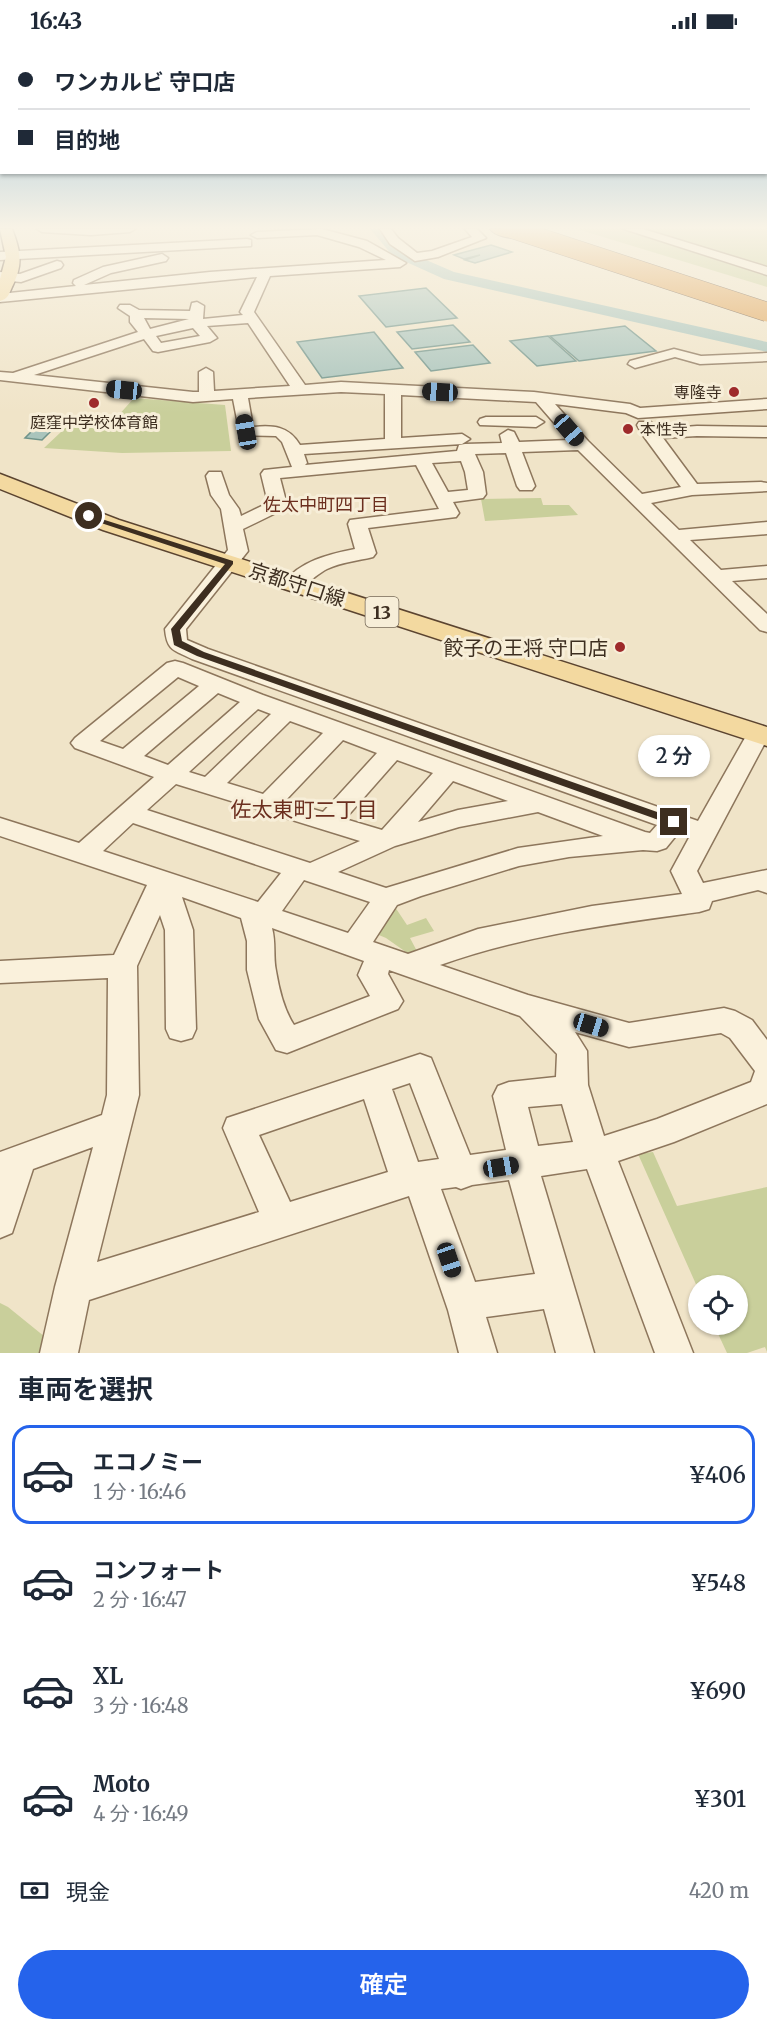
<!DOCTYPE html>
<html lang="ja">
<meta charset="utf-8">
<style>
:root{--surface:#fff;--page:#f2f2f3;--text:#1f2937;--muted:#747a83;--line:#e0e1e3;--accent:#2563eb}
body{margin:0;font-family:Merriweather,"Noto Sans JP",serif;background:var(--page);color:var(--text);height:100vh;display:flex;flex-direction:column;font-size:22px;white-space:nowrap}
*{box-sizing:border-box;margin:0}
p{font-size:20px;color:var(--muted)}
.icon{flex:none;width:33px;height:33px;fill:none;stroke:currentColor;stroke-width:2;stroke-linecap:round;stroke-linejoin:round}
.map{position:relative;height:1311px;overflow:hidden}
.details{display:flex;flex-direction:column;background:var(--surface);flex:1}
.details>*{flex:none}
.hud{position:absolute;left:0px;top:0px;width:768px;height:132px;box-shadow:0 2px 4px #0004;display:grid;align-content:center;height:132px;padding:0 18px;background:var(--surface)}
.buttons{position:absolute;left:688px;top:1233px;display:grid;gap:12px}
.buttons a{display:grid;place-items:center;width:60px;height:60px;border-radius:50%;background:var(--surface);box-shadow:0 2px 4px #0004;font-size:30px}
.end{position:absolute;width:27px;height:27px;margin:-14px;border:8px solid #3d2e20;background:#fff;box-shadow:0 0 0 3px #fff}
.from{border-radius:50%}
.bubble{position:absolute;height:42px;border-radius:21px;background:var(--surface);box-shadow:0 2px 4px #0004;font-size:20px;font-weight:600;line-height:42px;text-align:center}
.car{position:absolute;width:18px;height:36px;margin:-18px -9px;border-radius:8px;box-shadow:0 0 4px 2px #0007;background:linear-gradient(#222 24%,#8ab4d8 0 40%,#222 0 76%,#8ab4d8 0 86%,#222 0)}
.hud b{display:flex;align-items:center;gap:21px;height:57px;font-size:22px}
.hud b+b{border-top:2px solid var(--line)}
.hud i{width:15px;height:15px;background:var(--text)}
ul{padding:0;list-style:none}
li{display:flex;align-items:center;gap:18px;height:99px;margin:0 12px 9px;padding:0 6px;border:3px solid transparent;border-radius:18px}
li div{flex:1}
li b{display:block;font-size:22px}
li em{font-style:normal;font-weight:600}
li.selected{border-color:var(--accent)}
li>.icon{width:54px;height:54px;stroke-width:1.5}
h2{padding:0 18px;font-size:27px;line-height:72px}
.pay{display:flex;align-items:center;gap:15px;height:66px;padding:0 18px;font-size:22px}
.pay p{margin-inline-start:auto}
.action{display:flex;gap:12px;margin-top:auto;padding:12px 18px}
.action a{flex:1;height:69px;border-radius:36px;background:var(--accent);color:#fff;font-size:24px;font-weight:600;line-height:69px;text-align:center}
.status{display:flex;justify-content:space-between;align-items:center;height:42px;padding:0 30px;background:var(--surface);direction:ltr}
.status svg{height:16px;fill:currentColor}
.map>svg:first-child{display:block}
</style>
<div class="status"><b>16:43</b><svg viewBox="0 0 49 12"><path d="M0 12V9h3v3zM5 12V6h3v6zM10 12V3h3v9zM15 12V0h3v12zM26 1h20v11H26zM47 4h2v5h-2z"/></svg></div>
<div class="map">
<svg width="767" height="1311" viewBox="0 0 767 1311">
<rect width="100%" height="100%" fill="#f0e4c8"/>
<g fill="#c9cf9b">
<path d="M577,187H767V245Z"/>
<path d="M134,356L225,363L231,409L122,411L44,406L79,373L117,375Z"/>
<path d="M541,456L543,463H569L578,473L485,479L481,457Z"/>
<path d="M393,862L407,883L426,876L434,889L410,896L419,913L413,915L386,896L374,891Z"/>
<path d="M653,1110L677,1164L767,1145V1310L765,1305L747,1311H727L714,1283L738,1282V1244H699V1249L638,1112Z"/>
<path d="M0,1261L8,1265L50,1299L48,1311H0Z"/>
</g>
<g fill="#a9c4bc" stroke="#6f938a" stroke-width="1.5">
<path d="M491,203L512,210L475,221L465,218L480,213L464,217L454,213Z"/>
<path d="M426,246L457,276L386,285L359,254Z"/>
<path d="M453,283L470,300L412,307L397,290Z"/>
<path d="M625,284L656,309L579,319L550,294Z"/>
<path d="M374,290L403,326L322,336L297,300Z"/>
<path d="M548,294L576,319L537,324L510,299Z"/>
<path d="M473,303L490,321L431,329L415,310Z"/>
<path d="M42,379L59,381L42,398L25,396Z"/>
</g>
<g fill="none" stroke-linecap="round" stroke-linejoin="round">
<path fill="#a9c4bc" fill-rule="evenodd" d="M370,187H385L403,208L454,230L767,300V310L444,237L393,214Z"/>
<defs>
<g id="minor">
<path d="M37,187H135L130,190L91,193L42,190Z"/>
<path d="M322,187L367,199L406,221L400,225L270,234L254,270L305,343L341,340L534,350L630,362L640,366L767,357V367L638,376L626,371L555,362L588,399L642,452L681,445L642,392L637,383L639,380H651L656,387L697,384L767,385V395L697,394L663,396L697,442L761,440L767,441V449L692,453L651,461L679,488L767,480V492L690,498L721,528L767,524V536L732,539L767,572V590L760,588L578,408L522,410L535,444L532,448H520L517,444L506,411L475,412L483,430L486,452L483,456L453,460L459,471L456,475L368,486L376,511L373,515C357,519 341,520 327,527C313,534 302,550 286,546L283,542C299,519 330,512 355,507L348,482L350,478L439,467L416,423L280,436L287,463L284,467L243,487L248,509L186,587L187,598L208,607L698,779L750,687L758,685L766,687L767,697L697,829L703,841L767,828V851L758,848L712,859L709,867L699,870C612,882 524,893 440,923L528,953L629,981L724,966L735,969L752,978L767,998V1062L674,1100L618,1119L693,1311H655L587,1127L541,1134L594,1311H556L544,1267L486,1275L497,1311H459L448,1268L409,1154L89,1258L78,1311H40L55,1245L93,1105L33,1127L12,1191L0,1196V1110L102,1073L107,1053L108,936L0,941V919L114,913L147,843L0,794V776L79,801L154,735L75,706L71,701L75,696L167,621L175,619L183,621L263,653L645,790L650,791L657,783L192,617C174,608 167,609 165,587L228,508L221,467L211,453L206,434L209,430H221L229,453L239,467L241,474L268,461L261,432L264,428L292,425L282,400L276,394L240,393L233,357L193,360L0,338V330L13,331L138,290L130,280V274L118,266L120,263H130L139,268L190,269L192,261L197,260L204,264L203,277L243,273L240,270L257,235L0,260V252L76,244L73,241L74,238L103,225L162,212L168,216L166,219L111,231L84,243L210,230L386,218L359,205L317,193L257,196L251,193L257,190ZM144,276L189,277L150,287ZM248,281L290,344L214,349L213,330L206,326L199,330V350H193L34,333L144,297L153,309L158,310L210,300L217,296L207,284ZM193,286L200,294L161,301L156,294ZM341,350L385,352V397L300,403C289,384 273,383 253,385L248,356ZM401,353L536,360L569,398L519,400L514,390L508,388L500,393L502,401L465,402L459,403L457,409L305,423L307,421L304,412L462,402L470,397L462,392L401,396ZM461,419L465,430L468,448L448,450L432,421ZM178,635L199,644L123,707L100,699ZM218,651L240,660L168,723L144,714ZM258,667L271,672L205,735L189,730ZM290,679L323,691L263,752L227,741ZM343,698L377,711L323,770L285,759ZM397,718L433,731L382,788L345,777ZM453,739L508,759L458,768L418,780ZM176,742L360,799L310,821L147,768ZM538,770L603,794L518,806L386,846L338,830L395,804L459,785ZM133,781L281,831L258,860L103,809ZM679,790L690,794L671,829L682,852L592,864L478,887L408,912L373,900L397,863L421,854L519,824L569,815L643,808L657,809L666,806ZM304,838L370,860L348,891L282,869ZM182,855L241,876L247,899V928L259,977L276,1008L287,1011L398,967L403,959L388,932L389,928L520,974L557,1012L556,1035L509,1040L498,1044L493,1054L506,1108L470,1113L431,1016L420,1012L227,1076L223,1086L259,1170L97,1220L139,1053L137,924L160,873L165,888L166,987L170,996L181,999L192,996L196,987L193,888ZM272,886L364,919L358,933L370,954L294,983C284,968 279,947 276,929C273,915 276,901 272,886ZM575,990L629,1005L721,991L730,996L755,1029L751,1040L657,1077L604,1094L588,1043L587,1009ZM410,1041L439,1117L418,1120L392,1047ZM364,1057L388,1130L290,1160L259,1093ZM562,1062L573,1100L538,1104L528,1065ZM509,1138L535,1232L475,1240L441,1147L456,1145L461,1147L472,1143Z"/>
<path d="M380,187H391L398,196L417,211L432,209L472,195L465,187H477L486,196L438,215L415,219L390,202Z"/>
<path d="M624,187H643L767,225V233Z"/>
<path d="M247,197L251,198V204L0,218V210Z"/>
<path d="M57,219L61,220L63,223L61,226L21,240L0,238V230L20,232Z"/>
<path d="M674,307L701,314L767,311V319L700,322L675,315L635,326L628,322L630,319Z"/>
<path d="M486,375H536L544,380L536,385L480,383L478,380L480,377Z"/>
</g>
<g id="major">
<path d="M0,187H12C21,210 23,223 12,245C9,252 8,257 0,259V237L6,215Z"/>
<path d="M0,432L119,478L767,685V704L103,488L0,447Z"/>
</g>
<path id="highway" d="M490,187H517L520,191L517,195C509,197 495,194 490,187Z"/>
</defs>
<use href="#minor" stroke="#8d765c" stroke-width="3"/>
<use href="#major" stroke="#5b4430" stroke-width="3"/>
<use href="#highway" stroke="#5b4430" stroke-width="2"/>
<use href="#minor" fill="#faf1dc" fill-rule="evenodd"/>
<use href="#major" fill="#f3d9a0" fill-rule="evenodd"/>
<use href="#highway" fill="#e0a458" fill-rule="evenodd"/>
<defs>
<path id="highway-bridge" d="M513,187L767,270"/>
</defs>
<use href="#highway-bridge" stroke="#5b4430" stroke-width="20" stroke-linecap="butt"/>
<use href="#highway-bridge" stroke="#e0a458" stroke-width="19"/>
</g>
<linearGradient id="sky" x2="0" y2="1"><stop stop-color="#8fbad6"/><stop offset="0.5" stop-color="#f8f3e6"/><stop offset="1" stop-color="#f8f3e6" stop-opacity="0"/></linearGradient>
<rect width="767" height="371" fill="url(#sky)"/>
<path fill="#3d2e20" d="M86,472L233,519V522L180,588L182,599L204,610L677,777L679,780L674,783L670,782L197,614L174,603L171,587L225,522L86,476Z"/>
<g fill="#9e2a2b" stroke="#f7eed8" stroke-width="2">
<circle cx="734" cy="350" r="6"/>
<circle cx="94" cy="361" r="6"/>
<circle cx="628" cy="387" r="6"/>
<circle cx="620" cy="605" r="6"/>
</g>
<g text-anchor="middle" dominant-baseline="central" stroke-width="6" stroke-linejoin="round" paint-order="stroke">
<g font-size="16" fill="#3d2e20" stroke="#f7eed8" text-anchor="end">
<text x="722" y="350">専隆寺</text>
<text x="94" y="380" text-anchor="middle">庭窪中学校体育館</text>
<text x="640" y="387" text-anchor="start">本性寺</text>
</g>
<g font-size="18" fill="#6b2e1e" stroke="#f7eed8">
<text x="326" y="462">佐太中町四丁目</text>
</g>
<rect fill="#f7eed8" stroke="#756857" stroke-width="1.5" x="365.5" y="555" width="33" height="30" rx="4.5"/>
<g font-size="18" font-weight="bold" fill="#3d2e20">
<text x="382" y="570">13</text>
</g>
<g font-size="20" fill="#3d2e20" stroke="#f7eed8">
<text transform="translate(297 542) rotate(18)">京都守口線</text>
</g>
<g font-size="20" fill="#3d2e20" stroke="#f7eed8" text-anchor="end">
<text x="608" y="605">餃子の王将 守口店</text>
</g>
<g font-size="21" fill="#6b2e1e" stroke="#f7eed8">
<text x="304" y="767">佐太東町二丁目</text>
</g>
</g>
</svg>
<div class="buttons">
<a><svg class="icon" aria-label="locate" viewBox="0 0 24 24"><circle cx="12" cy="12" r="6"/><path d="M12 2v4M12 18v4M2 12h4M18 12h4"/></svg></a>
</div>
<i class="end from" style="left:89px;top:474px"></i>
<i class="end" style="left:674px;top:780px"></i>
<div class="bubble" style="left:638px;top:693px;width:72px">2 分</div>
<i class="car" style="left:124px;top:348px;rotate:276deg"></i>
<i class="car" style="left:440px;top:350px;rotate:273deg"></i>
<i class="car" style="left:569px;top:388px;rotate:139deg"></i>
<i class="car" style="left:246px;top:390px;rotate:350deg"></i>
<i class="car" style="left:591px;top:983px;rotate:107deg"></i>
<i class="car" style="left:501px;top:1125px;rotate:81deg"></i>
<i class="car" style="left:449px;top:1218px;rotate:161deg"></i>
<div class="hud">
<b><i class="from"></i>ワンカルビ 守口店</b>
<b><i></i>目的地</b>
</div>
</div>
<section class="details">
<h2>車両を選択</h2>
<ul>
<li class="selected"><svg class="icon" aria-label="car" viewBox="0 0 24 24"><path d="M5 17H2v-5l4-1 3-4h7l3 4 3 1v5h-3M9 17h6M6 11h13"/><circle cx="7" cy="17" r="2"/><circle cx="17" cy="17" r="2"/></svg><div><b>エコノミー</b><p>1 分 · 16:46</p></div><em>¥406</em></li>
<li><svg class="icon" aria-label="car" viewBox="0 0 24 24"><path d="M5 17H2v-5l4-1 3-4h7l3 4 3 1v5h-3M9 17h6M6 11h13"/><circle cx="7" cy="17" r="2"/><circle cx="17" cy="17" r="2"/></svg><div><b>コンフォート</b><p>2 分 · 16:47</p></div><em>¥548</em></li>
<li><svg class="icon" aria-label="car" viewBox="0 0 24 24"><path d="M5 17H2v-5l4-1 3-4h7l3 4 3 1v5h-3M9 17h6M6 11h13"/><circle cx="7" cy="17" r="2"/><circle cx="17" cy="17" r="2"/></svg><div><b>XL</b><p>3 分 · 16:48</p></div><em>¥690</em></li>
<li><svg class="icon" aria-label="car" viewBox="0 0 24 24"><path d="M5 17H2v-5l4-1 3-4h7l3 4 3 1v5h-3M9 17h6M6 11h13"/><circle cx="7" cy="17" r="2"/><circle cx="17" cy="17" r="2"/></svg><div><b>Moto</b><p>4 分 · 16:49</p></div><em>¥301</em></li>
</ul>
<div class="pay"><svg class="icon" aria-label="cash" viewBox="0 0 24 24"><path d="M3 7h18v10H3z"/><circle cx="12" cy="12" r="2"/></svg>現金<p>420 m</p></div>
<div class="action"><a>確定</a></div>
</section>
